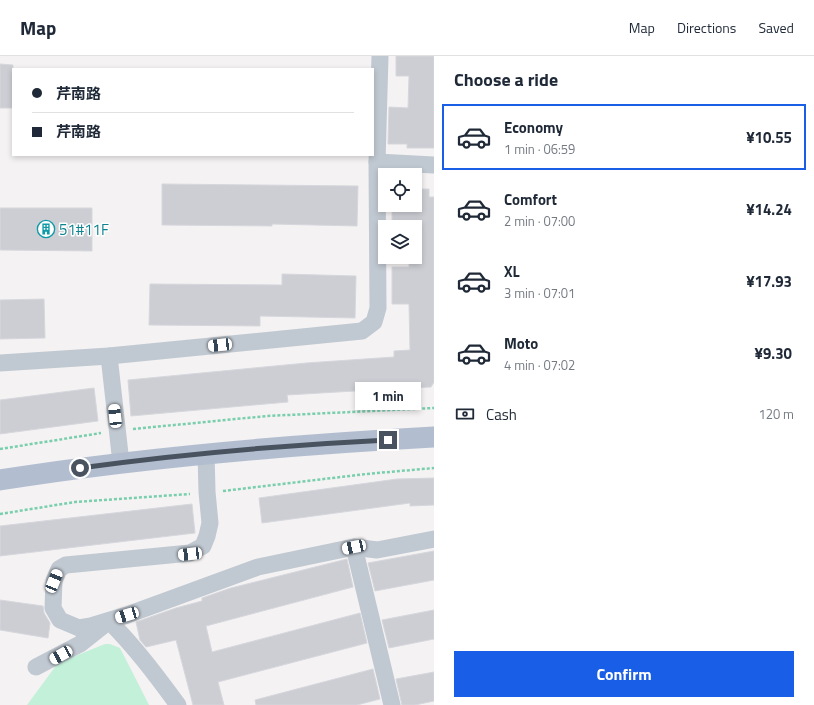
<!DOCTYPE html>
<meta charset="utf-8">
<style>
:root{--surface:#fff;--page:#f6f6f7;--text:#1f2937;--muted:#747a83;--line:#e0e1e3;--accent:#195ee7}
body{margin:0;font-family:"Titillium Web","Noto Sans SC",sans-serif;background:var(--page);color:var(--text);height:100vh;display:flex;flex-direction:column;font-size:15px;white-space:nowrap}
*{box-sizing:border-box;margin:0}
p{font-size:13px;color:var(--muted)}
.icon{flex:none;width:22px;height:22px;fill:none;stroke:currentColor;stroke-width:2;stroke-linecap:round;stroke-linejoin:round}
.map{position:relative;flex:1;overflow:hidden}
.panel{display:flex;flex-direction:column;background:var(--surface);width:380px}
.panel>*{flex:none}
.banner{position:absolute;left:12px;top:12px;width:362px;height:88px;border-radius:0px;box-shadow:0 2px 6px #0003;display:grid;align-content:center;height:88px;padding:0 20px;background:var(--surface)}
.buttons{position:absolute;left:378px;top:112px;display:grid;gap:8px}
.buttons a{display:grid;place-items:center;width:44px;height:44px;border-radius:0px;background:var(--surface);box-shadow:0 2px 6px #0003;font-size:20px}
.end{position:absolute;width:18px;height:18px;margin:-9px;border:5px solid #495360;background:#fff;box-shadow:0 0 0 2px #fff}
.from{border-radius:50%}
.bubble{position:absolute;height:28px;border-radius:0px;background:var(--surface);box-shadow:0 2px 6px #0003;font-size:13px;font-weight:700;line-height:28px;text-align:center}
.car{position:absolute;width:12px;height:24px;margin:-12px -6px;border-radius:5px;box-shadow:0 0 3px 1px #0007;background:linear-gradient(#fff 24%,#345 0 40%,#fff 0 76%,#345 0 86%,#fff 0)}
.banner b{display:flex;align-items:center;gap:14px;height:38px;font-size:15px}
.banner b+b{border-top:1px solid var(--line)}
.banner i{width:10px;height:10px;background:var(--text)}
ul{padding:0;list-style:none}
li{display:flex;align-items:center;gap:12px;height:66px;margin:0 8px 6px;padding:0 12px;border:2px solid transparent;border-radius:0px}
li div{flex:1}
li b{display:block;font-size:15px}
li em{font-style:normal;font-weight:700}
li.on{border-color:var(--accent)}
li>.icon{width:36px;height:36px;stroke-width:1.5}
h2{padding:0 20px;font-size:18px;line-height:48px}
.pay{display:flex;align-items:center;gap:10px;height:44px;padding:0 20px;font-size:15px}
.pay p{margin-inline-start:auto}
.primary-button{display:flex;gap:8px;margin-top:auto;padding:8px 20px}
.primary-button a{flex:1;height:46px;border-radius:0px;background:var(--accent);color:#fff;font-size:16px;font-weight:700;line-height:46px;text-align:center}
header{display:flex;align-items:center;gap:24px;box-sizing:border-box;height:56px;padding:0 20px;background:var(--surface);border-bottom:1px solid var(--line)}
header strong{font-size:19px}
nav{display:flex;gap:22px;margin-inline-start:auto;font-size:14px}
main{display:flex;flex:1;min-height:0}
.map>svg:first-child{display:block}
</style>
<header>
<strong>Map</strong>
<nav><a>Map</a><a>Directions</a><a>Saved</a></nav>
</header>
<main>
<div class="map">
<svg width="434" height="649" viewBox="0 0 434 649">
<rect width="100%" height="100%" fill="#f4f2f2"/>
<path fill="#c2f0d9" d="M105,588H110L120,592L149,649H27L58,607Z"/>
<g fill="#ccced4" stroke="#d6d7dd">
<path d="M396,0H434V92H407V88H388L389,51L408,52L409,20H396Z"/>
<path d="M0,8L13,9V52H0Z"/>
<path d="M162,128L358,130L357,170L272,168V170L162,169Z"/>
<path d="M415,133H429V141H434V326L431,331L405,332L287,339L288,346L131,360L128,324L306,307L394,301V295L410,294L409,248H392V211H409V201H415V171L392,170V149H415Z"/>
<path d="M0,152H92V195L0,194Z"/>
<path d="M282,218L356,220L355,262L260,260V270L149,269L150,228L282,229Z"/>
<path d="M44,243L45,282L0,283V244Z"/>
<path d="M94,332L98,365L0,378V344Z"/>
<path d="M434,422V449L410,450V447L262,467L259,442L397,423Z"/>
<path d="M192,448L195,477L0,500V470Z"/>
<path d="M434,495V524L375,535L368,507Z"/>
<path d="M347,503L353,531L206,570L212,596L360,557L367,587L218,626L224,649H193L176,584L146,591L140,584L136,566L176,552L202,545V542L231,532Z"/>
<path d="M0,544L43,550L44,557L50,567L48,582L0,574Z"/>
<path d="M434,554V583L389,592L382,564Z"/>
<path d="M373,613L380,643L357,649H256L255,644Z"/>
<path d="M434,616V645L415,649H402L396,623Z"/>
</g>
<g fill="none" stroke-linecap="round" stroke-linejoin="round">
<g stroke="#79cfad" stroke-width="2.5" stroke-dasharray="3 2" stroke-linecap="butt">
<path d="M133,373L267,360L434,352"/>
<path d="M0,393L101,377"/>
<path d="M223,435L366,418L434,412"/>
<path d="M0,458L75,446L190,438"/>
</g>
<g stroke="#c0c8d1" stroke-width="17">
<path d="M377,106L434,109"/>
<path d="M109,300L121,407"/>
<path d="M0,307L109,300L362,275L374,266L378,252L377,106L380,0"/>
<path d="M206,397L207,436L210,467L207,480L203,490L190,497L66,509L59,513L54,525L53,552L60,564L79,572L91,570L127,559L258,511L354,491L377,494L434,483"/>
<path d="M354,491L392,649"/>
<path d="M36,611L80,588L109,565C135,591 156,619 178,649"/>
</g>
<path stroke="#b2bed0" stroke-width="21" d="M0,424C144,401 289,389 434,381"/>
</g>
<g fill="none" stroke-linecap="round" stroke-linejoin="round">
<path stroke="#495360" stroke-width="5" d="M80,412C182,398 285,389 388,384"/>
</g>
<defs>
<symbol id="building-ring" viewBox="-11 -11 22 22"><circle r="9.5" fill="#fff" stroke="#0f9aa8" stroke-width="1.5"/><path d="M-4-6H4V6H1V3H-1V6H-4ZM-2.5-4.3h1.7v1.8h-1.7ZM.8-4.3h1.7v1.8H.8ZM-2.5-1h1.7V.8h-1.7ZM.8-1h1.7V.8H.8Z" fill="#0f9aa8"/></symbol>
</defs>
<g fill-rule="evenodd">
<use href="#building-ring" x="36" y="163" width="20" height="20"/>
</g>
<g text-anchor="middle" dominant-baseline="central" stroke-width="3" stroke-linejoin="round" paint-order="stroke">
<g font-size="15" fill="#0d838f" stroke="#fff" text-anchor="start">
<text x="59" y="173">51#11F</text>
</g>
</g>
</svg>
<div class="buttons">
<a><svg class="icon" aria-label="locate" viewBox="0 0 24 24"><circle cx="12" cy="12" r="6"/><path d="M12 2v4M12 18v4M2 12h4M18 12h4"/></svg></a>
<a><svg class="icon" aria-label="layers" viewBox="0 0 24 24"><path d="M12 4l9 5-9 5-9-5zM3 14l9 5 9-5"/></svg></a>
</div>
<i class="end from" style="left:80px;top:412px"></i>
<i class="end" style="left:388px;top:384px"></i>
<div class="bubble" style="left:355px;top:326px;width:66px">1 min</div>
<i class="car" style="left:220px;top:289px;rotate:264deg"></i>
<i class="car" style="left:115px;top:360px;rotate:354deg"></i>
<i class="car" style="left:354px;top:491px;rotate:258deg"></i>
<i class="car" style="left:190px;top:498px;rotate:264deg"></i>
<i class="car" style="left:54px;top:525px;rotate:22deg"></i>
<i class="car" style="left:127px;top:559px;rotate:253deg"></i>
<i class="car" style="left:61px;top:599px;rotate:241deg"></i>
<div class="banner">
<b><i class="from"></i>芹南路</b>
<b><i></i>芹南路</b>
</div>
</div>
<section class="panel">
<h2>Choose a ride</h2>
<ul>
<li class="on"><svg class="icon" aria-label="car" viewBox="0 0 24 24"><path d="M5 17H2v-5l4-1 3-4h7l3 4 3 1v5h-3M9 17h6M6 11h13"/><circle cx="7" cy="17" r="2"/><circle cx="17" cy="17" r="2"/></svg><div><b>Economy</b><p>1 min · 06:59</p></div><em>¥10.55</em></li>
<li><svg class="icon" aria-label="car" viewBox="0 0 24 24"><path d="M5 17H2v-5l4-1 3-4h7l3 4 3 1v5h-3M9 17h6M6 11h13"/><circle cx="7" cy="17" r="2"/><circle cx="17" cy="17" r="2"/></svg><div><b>Comfort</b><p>2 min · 07:00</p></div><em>¥14.24</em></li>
<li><svg class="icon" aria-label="car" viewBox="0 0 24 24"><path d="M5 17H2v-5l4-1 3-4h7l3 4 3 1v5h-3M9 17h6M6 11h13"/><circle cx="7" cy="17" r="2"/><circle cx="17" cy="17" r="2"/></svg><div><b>XL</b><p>3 min · 07:01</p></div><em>¥17.93</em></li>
<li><svg class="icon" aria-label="car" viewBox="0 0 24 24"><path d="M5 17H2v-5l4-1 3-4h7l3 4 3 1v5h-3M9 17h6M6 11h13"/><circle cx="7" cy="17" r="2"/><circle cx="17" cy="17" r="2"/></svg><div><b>Moto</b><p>4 min · 07:02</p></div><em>¥9.30</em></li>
</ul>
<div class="pay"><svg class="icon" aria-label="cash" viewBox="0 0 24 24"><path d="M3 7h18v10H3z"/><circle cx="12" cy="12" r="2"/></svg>Cash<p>120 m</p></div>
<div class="primary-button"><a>Confirm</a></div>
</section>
</main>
